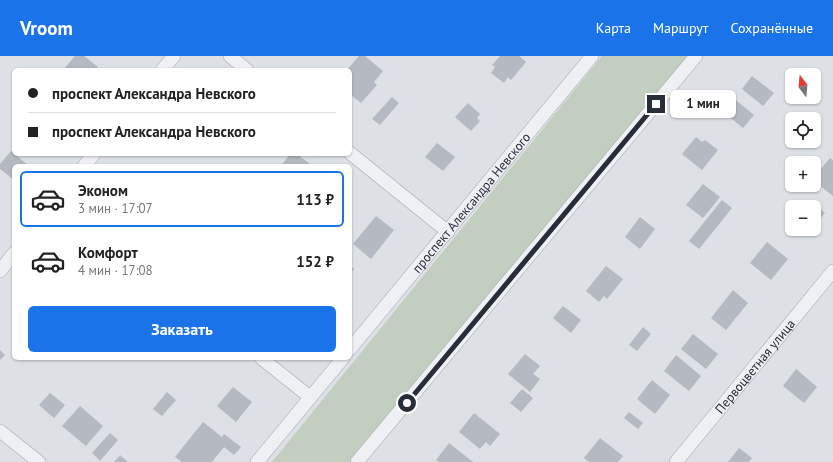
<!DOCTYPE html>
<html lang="ru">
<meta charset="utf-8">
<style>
:root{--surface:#fff;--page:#f6f6f6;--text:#222;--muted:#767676;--line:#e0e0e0;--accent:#1a73e8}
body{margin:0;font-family:"PT Sans",sans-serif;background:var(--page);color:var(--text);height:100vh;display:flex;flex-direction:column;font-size:15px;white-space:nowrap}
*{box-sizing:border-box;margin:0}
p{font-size:13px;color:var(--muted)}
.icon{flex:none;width:22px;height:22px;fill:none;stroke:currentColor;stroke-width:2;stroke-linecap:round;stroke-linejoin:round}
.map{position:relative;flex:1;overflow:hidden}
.sheet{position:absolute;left:12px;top:108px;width:340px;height:196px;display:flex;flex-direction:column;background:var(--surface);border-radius:6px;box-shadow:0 1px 3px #0004}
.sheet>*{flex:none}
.guide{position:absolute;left:12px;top:12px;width:340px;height:88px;border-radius:6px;box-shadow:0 1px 3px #0004;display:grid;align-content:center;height:88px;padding:0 16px;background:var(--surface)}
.needle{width:26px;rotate:344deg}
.tools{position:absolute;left:785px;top:12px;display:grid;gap:8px}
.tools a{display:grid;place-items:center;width:36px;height:36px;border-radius:6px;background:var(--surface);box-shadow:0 1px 3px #0004;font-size:20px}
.end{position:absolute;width:18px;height:18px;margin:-9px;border:5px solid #282d3a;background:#fff;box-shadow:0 0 0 2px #fff}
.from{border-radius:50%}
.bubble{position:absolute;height:28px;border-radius:6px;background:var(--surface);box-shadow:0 1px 3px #0004;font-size:13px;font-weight:700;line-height:28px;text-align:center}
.guide b{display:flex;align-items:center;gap:14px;height:38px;font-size:15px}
.guide b+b{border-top:1px solid var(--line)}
.guide i{width:10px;height:10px;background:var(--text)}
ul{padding:7px 0 0;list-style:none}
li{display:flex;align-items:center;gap:12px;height:56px;margin:0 8px 6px;padding:0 8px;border:2px solid transparent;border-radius:6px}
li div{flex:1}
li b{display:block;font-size:15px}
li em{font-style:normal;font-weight:700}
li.on{border-color:var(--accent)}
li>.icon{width:36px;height:36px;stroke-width:1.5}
.button{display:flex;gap:8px;margin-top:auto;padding:8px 16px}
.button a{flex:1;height:46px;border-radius:6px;background:var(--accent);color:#fff;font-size:16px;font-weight:700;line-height:46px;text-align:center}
header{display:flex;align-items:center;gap:24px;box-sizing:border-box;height:56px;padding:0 20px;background:var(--accent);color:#fff}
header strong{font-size:19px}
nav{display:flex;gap:22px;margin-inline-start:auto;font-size:14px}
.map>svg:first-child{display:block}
</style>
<header>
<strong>Vroom</strong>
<nav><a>Карта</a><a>Маршрут</a><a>Сохранённые</a></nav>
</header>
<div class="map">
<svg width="833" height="406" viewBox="0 0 833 406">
<rect width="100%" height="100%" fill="#dde0e5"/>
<path fill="#c2cebf" d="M602,0H688L350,406H272Z"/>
<g fill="#b5b9c1">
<path d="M75,0H84L98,11L95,14H63Z"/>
<path d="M359,0H365L383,15L374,26L377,29L361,47L350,38V14H347Z"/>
<path d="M500,0H519L526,6L511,24L508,21L504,27L491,17L495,11L492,9Z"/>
<path d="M752,20L774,37L763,50L742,33Z"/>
<path d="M392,41L399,47L380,69L372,63Z"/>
<path d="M733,42L754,59L743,72L722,55Z"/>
<path d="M468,47L480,58L477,62L480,65L471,75L455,61Z"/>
<path d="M696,81L702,86L705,84L718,94L702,114L682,98Z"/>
<path d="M437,87L455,101L443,115L425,101Z"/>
<path d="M11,95L29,110H14V124L0,113V108Z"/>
<path d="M290,98H297L311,109V110H281Z"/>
<path d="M830,102L833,104V140L814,125V121Z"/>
<path d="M703,128L720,141L703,162L686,149Z"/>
<path d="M722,144L732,152L699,193L689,185Z"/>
<path d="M808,144L825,157L814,170V151H803Z"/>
<path d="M376,160L394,174L371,203L353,188Z"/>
<path d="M640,161L655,173L640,193L625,181Z"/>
<path d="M767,186L788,203L771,224L750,207Z"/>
<path d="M350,210L354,213L350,218Z"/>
<path d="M606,210L623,223L607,243L604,240L599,246L586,235Z"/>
<path d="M733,234L748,247L726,274L711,262Z"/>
<path d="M563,250L581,264L571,277L553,262Z"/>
<path d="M643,271L651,278L637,295L629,289Z"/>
<path d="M693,278L718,298L706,313L681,293Z"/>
<path d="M0,294L5,299L0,304Z"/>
<path d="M525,298L540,310L533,318L540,323L530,336L508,318Z"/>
<path d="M676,299L701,320L689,335L664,315Z"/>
<path d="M796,313L817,331L804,347L783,330Z"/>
<path d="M652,324L670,339L655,358L637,343Z"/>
<path d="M233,331L252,346L236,366L217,350Z"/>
<path d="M522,333L533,342L521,356L510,347Z"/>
<path d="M167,336L176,344L162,360L153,353Z"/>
<path d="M50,337L65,349L54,362L39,349Z"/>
<path d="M80,350L103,370L86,390L62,370Z"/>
<path d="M629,356L643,367L638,373L624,362Z"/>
<path d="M474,357L500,378L490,390L486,386L480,393L459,376Z"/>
<path d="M203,366L222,381L224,378L241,391L234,399L224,391L212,406H182L175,401Z"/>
<path d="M110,377L118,384L100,405L92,397Z"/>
<path d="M600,382L623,400L618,406H589L584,402Z"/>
<path d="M449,387L473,406H439L436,404Z"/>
<path d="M739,392L752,402L749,406H728Z"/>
<path d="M120,399L128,406H114Z"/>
</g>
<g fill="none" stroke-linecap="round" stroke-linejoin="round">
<defs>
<g id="street">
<path d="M230,0L247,14"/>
<path d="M162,14L174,0"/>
<path d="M350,97L448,176"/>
<path d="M84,110L94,98"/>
<path d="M0,215L14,197"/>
<path id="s1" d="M350,293L592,0"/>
<path d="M261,302L310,341"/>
<path d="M0,375L39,406"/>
<path d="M257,406L343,302"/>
<path d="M357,406L696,0"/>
<path id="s2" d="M676,406L833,215"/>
</g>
</defs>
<use href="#street" stroke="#a3a7ae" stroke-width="14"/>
<use href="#street" stroke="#eff0f4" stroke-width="13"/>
</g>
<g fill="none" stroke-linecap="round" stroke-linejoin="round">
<path stroke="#282d3a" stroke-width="5" d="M407,347L656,48"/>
</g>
<g text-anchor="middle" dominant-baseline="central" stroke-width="4" stroke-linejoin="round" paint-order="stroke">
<g font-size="13" fill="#282d3a" stroke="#eceef3">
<text stroke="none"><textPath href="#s1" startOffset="190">проспект Александра Невского</textPath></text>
<text stroke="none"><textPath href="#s2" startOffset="124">Первоцветная улица</textPath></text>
</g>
</g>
</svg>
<div class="tools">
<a><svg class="needle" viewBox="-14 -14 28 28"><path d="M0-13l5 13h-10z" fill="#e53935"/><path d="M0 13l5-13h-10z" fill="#767676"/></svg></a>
<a><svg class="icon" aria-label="locate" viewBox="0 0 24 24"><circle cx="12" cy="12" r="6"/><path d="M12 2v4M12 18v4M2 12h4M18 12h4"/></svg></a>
<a>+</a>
<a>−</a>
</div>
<i class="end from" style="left:407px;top:347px"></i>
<i class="end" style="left:656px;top:48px"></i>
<div class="bubble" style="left:670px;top:34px;width:66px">1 мин</div>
<div class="guide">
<b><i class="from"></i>проспект Александра Невского</b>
<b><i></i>проспект Александра Невского</b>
</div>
<section class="sheet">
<ul>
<li class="on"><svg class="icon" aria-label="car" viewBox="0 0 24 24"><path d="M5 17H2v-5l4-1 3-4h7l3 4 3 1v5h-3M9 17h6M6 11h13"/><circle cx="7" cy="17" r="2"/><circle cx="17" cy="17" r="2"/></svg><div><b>Эконом</b><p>3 мин · 17:07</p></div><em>113 ₽</em></li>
<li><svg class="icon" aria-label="car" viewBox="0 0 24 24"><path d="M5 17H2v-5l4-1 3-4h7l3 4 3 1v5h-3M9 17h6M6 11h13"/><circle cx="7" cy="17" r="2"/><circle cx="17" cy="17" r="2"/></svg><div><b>Комфорт</b><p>4 мин · 17:08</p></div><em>152 ₽</em></li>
</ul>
<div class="button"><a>Заказать</a></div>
</section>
</div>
